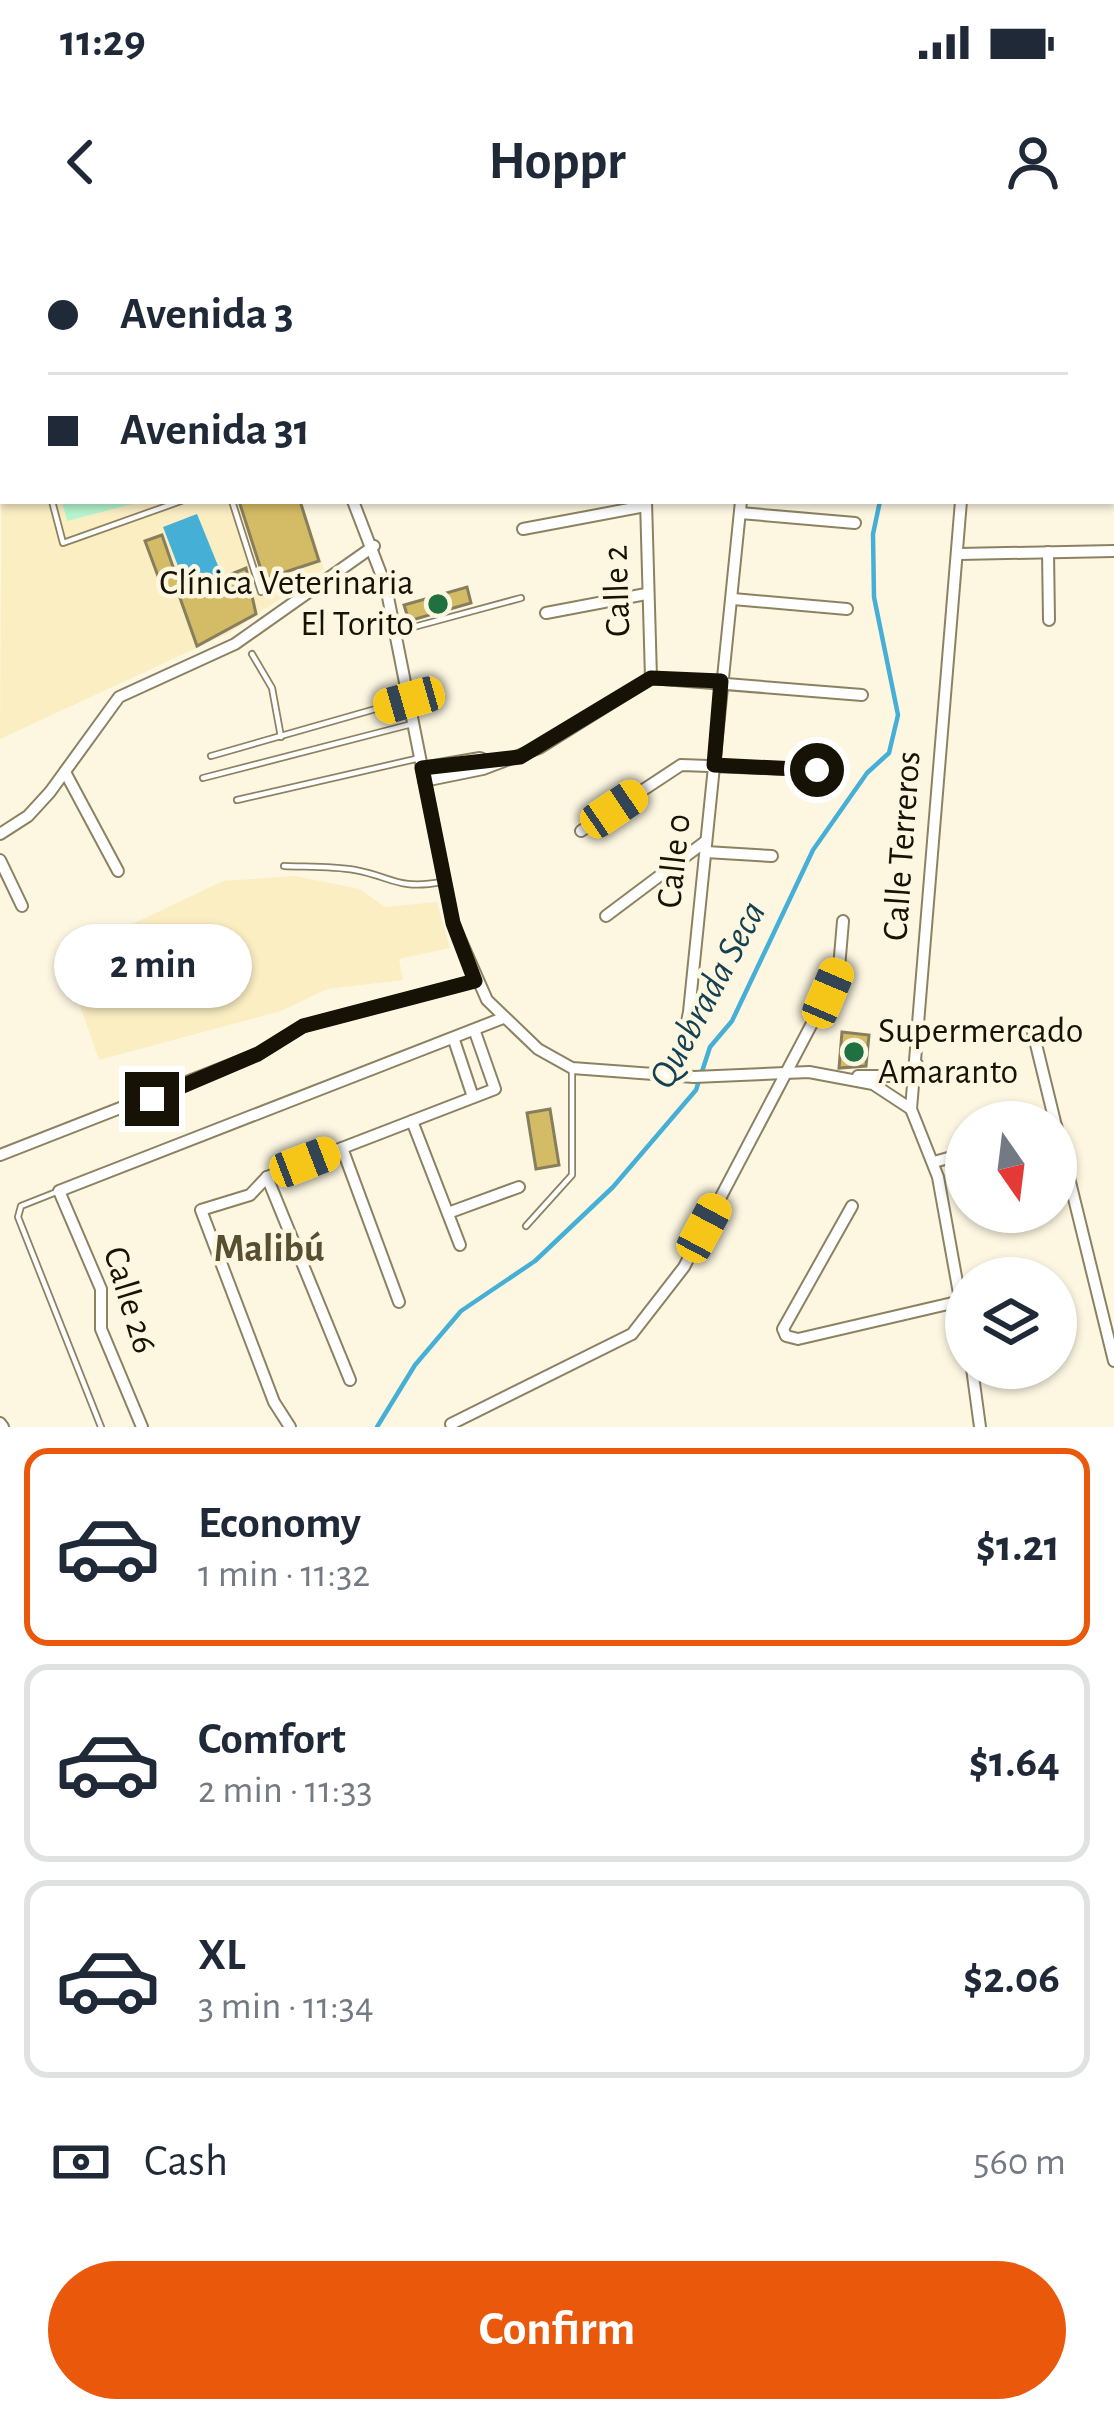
<!DOCTYPE html>
<meta charset="utf-8">
<style>
:root{--surface:#fff;--page:#f6f6f7;--text:#1f2937;--muted:#747a83;--line:#e0e1e3;--accent:#ea580c}
body{margin:0;font-family:"Alegreya Sans",sans-serif;background:var(--page);color:var(--text);height:100vh;display:flex;flex-direction:column;font-size:45px;white-space:nowrap}
*{box-sizing:border-box;margin:0}
p{font-size:39px;color:var(--muted)}
.icon{flex:none;width:66px;height:66px;fill:none;stroke:currentColor;stroke-width:2;stroke-linecap:round;stroke-linejoin:round}
.map{position:relative;height:1187px;overflow:hidden}
.drawer{display:flex;flex-direction:column;background:var(--surface);flex:1}
.drawer>*{flex:none}
.banner{position:absolute;left:0px;top:0px;width:1116px;height:264px;box-shadow:0 3px 9px #0004;display:grid;align-content:center;height:264px;padding:0 48px;background:var(--surface)}
.needle{width:78px;rotate:166deg}
.buttons{position:absolute;left:945px;top:861px;display:grid;gap:24px}
.buttons a{display:grid;place-items:center;width:132px;height:132px;border-radius:50%;background:var(--surface);box-shadow:0 3px 9px #0004;font-size:60px}
.end{position:absolute;width:54px;height:54px;margin:-27px;border:15px solid #161206;background:#fff;box-shadow:0 0 0 6px #fff}
.from{border-radius:50%}
.bubble{position:absolute;height:84px;border-radius:42px;background:var(--surface);box-shadow:0 3px 9px #0004;font-size:39px;font-weight:700;line-height:84px;text-align:center}
.car{position:absolute;width:36px;height:72px;margin:-36px -18px;border-radius:15px;box-shadow:0 0 9px 3px #0007;background:linear-gradient(#f5c518 24%,#345 0 40%,#f5c518 0 76%,#345 0 86%,#f5c518 0)}
.banner b{display:flex;align-items:center;gap:42px;height:114px;font-size:45px}
.banner b+b{border-top:3px solid var(--line)}
.banner i{width:30px;height:30px;background:var(--text)}
ul{padding:21px 0 0;list-style:none}
li{display:flex;align-items:center;gap:36px;height:198px;margin:0 24px 18px;padding:0 24px;border:6px solid var(--line);border-radius:24px}
li div{flex:1}
li b{display:block;font-size:45px}
li em{font-style:normal;font-weight:700}
li.active{border-color:var(--accent)}
li>.icon{width:108px;height:108px;stroke-width:1.5}
.pay{display:flex;align-items:center;gap:30px;height:132px;padding:0 48px;font-size:45px}
.pay p{margin-inline-start:auto}
.primary-button{display:flex;gap:24px;margin-top:auto;padding:24px 48px}
.primary-button a{flex:1;height:138px;border-radius:72px;background:var(--accent);color:#fff;font-size:48px;font-weight:700;line-height:138px;text-align:center}
.status{display:flex;justify-content:space-between;align-items:center;height:84px;padding:0 60px;background:var(--surface);direction:ltr}
.status svg{height:33px;fill:currentColor}
header{display:flex;justify-content:space-between;align-items:center;height:156px;padding:0 48px;background:var(--surface);font-size:54px;font-weight:700}
.map>svg:first-child{display:block}
</style>
<div class="status"><b>11:29</b><svg viewBox="0 0 49 12"><path d="M0 12V9h3v3zM5 12V6h3v6zM10 12V3h3v9zM15 12V0h3v12zM26 1h20v11H26zM47 4h2v5h-2z"/></svg></div>
<header><svg class="icon" aria-label="back" viewBox="0 0 24 24"><path d="M15 5l-7 7 7 7"/></svg>Hoppr<svg class="icon" aria-label="person" viewBox="0 0 24 24"><circle cx="12" cy="8" r="4"/><path d="M4 21q1-7 8-7t8 7"/></svg></header>
<div class="map">
<svg width="1114" height="1187" viewBox="0 0 1114 1187">
<rect width="100%" height="100%" fill="#fdf7e2"/>
<g fill="#fbeec3">
<path d="M39,0H238V3H33Z"/>
<path d="M3,18V261H302L324,329L231,392L0,499Z"/>
<path d="M295,636L360,649L385,667L437,662L450,708L399,719L403,740L327,749L281,771L99,820L63,717L223,641Z"/>
</g>
<path fill="#b5f5cf" d="M62,261H144L67,281Z"/>
<path fill="#46afd6" d="M197,274L221,333L186,347L163,287Z"/>
<g fill="none" stroke-linecap="round" stroke-linejoin="round">
<g stroke="#46afd6" stroke-width="4.5">
<path d="M990,3L992,0"/>
<path d="M377,1187L415,1125L461,1071L535,1021L613,947L696,850L710,807L732,781L813,610L867,533L889,513L898,475L874,357L873,294L880,261"/>
</g>
</g>
<g fill="#d4bb65" stroke="#877e5d" stroke-width="3">
<path d="M239,261H300L319,321L264,339Z"/>
<path d="M162,295L181,350L165,355L145,301Z"/>
<path d="M246,328L256,374L197,406L179,355Z"/>
<path d="M467,347L471,363L409,381L404,365Z"/>
<path d="M842,792L869,795L866,826L839,828Z"/>
<path d="M550,869L559,925L536,929L527,873Z"/>
</g>
<g fill="none" stroke-linecap="round" stroke-linejoin="round">
<defs>
<g id="lane">
<path d="M219,0L220,3"/>
<path d="M52,261L63,303L181,261"/>
<path d="M232,261L261,352"/>
<path d="M399,391L521,358"/>
<path d="M252,414L272,448L281,497"/>
<path d="M211,516L407,460"/>
<path d="M203,538L412,484"/>
<path d="M237,560L420,518"/>
<path d="M284,626C307,627 332,626 355,630C393,637 397,650 442,642"/>
<path d="M59,951L21,966L18,977L101,1187"/>
<path d="M526,986L572,935V828"/>
</g>
<g id="street">
<path d="M251,0L252,3"/>
<path d="M666,0L678,3"/>
<path d="M958,0L959,3"/>
<path d="M547,3V0"/>
<path d="M699,3L700,0"/>
<path d="M0,4L7,0"/>
<path d="M1113,68H1114"/>
<path d="M353,261L386,347L453,683L487,760L538,809L572,828L694,837L809,832L873,844L911,869"/>
<path d="M646,261L651,438"/>
<path d="M961,261L911,869L938,937L966,1092"/>
<path d="M740,273L855,283"/>
<path d="M523,289L645,266"/>
<path d="M1048,312L1049,380"/>
<path d="M959,314L1114,311"/>
<path d="M733,359L847,369"/>
<path d="M546,373L646,354"/>
<path d="M422,528L480,518L493,523"/>
<path d="M65,532L118,631"/>
<path d="M424,541L483,529L539,508L651,438L862,455"/>
<path d="M581,591L681,525L817,530"/>
<path d="M0,594L28,576L50,552L119,457L235,404L374,306"/>
<path d="M706,612L772,616"/>
<path d="M0,620L22,666"/>
<path d="M606,676L706,601"/>
<path d="M1033,792L1055,882"/>
<path d="M454,800L473,857"/>
<path d="M676,836L689,772L741,261"/>
<path d="M858,836H901L917,824"/>
<path d="M412,881L460,1005"/>
<path d="M1056,885L1114,1121"/>
<path d="M342,908L399,1062"/>
<path d="M0,915L258,814L303,786L475,741"/>
<path d="M934,922L966,913"/>
<path d="M267,937L350,1140"/>
<path d="M852,966L783,1089L786,1096L798,1099L961,1061"/>
<path d="M448,973L519,947"/>
<path d="M972,1128L980,1187"/>
<path d="M0,1183L3,1187"/>
<path d="M451,1184L632,1094L684,1027L828,753L839,728L843,681"/>
<path d="M142,1187L101,1089V1049L59,951L503,778"/>
<path d="M290,1187L274,1162L201,970L250,955L267,937L495,849L475,792"/>
</g>
</defs>
<use href="#lane" stroke="#8c8262" stroke-width="8"/>
<use href="#street" stroke="#8c8262" stroke-width="14"/>
<g stroke="#898473" stroke-width="3" stroke-dasharray="9 9" stroke-linecap="butt">
<path d="M0,64H3"/>
<path d="M0,92L3,91"/>
</g>
<use href="#lane" stroke="#fff" stroke-width="4.5"/>
<use href="#street" stroke="#fff" stroke-width="10"/>
</g>
<g fill="none" stroke-linecap="round" stroke-linejoin="round">
<path stroke="#161206" stroke-width="15" d="M152,859L258,814L303,786L475,741L453,683L422,528L520,517L651,438L721,441L714,525L817,530"/>
</g>
<g fill="#207142" stroke="#fdf7e2" stroke-width="4.5">
<circle cx="438" cy="364" r="12"/>
<circle cx="854" cy="812" r="12"/>
</g>
<g text-anchor="middle" dominant-baseline="central" stroke-width="9" stroke-linejoin="round" paint-order="stroke">
<g font-size="36" fill="#161206" stroke="#fdf7e2" text-anchor="end">
<text x="414" y="343">Clínica Veterinaria<tspan x="414" dy="41">El Torito</tspan></text>
<text x="878" y="791" text-anchor="start">Supermercado<tspan x="878" dy="41">Amaranto</tspan></text>
</g>
<g font-size="36" fill="#161206" stroke="#fdf7e2">
<text transform="translate(617 351) rotate(-92)">Calle 2</text>
<text transform="translate(902 606) rotate(-86)">Calle Terreros</text>
<text transform="translate(674 621) rotate(-84)">Calle 0</text>
<text transform="translate(130 1060) rotate(73)">Calle 26</text>
</g>
<g font-size="39" font-style="italic" fill="#154253" stroke="#fdf7e2">
<text transform="translate(708 755) rotate(-62)">Quebrada Seca</text>
</g>
<g font-size="39" font-weight="bold" fill="#584e30" stroke="#fdf7e2">
<text x="269" y="1009">Malibú</text>
</g>
</g>
</svg>
<div class="buttons">
<a><svg class="needle" viewBox="-14 -14 28 28"><path d="M0-13l5 13h-10z" fill="#e53935"/><path d="M0 13l5-13h-10z" fill="#747a83"/></svg></a>
<a><svg class="icon" aria-label="layers" viewBox="0 0 24 24"><path d="M12 4l9 5-9 5-9-5zM3 14l9 5 9-5"/></svg></a>
</div>
<i class="end from" style="left:817px;top:530px"></i>
<i class="end" style="left:152px;top:859px"></i>
<div class="bubble" style="left:54px;top:684px;width:198px">2 min</div>
<i class="car" style="left:409px;top:460px;rotate:254deg"></i>
<i class="car" style="left:614px;top:569px;rotate:56deg"></i>
<i class="car" style="left:828px;top:753px;rotate:23deg"></i>
<i class="car" style="left:305px;top:922px;rotate:69deg"></i>
<i class="car" style="left:704px;top:988px;rotate:28deg"></i>
<div class="banner">
<b><i class="from"></i>Avenida 3</b>
<b><i></i>Avenida 31</b>
</div>
</div>
<section class="drawer">
<ul>
<li class="active"><svg class="icon" aria-label="car" viewBox="0 0 24 24"><path d="M5 17H2v-5l4-1 3-4h7l3 4 3 1v5h-3M9 17h6M6 11h13"/><circle cx="7" cy="17" r="2"/><circle cx="17" cy="17" r="2"/></svg><div><b>Economy</b><p>1 min · 11:32</p></div><em>$1.21</em></li>
<li><svg class="icon" aria-label="car" viewBox="0 0 24 24"><path d="M5 17H2v-5l4-1 3-4h7l3 4 3 1v5h-3M9 17h6M6 11h13"/><circle cx="7" cy="17" r="2"/><circle cx="17" cy="17" r="2"/></svg><div><b>Comfort</b><p>2 min · 11:33</p></div><em>$1.64</em></li>
<li><svg class="icon" aria-label="car" viewBox="0 0 24 24"><path d="M5 17H2v-5l4-1 3-4h7l3 4 3 1v5h-3M9 17h6M6 11h13"/><circle cx="7" cy="17" r="2"/><circle cx="17" cy="17" r="2"/></svg><div><b>XL</b><p>3 min · 11:34</p></div><em>$2.06</em></li>
</ul>
<div class="pay"><svg class="icon" aria-label="cash" viewBox="0 0 24 24"><path d="M3 7h18v10H3z"/><circle cx="12" cy="12" r="2"/></svg>Cash<p>560 m</p></div>
<div class="primary-button"><a>Confirm</a></div>
</section>
